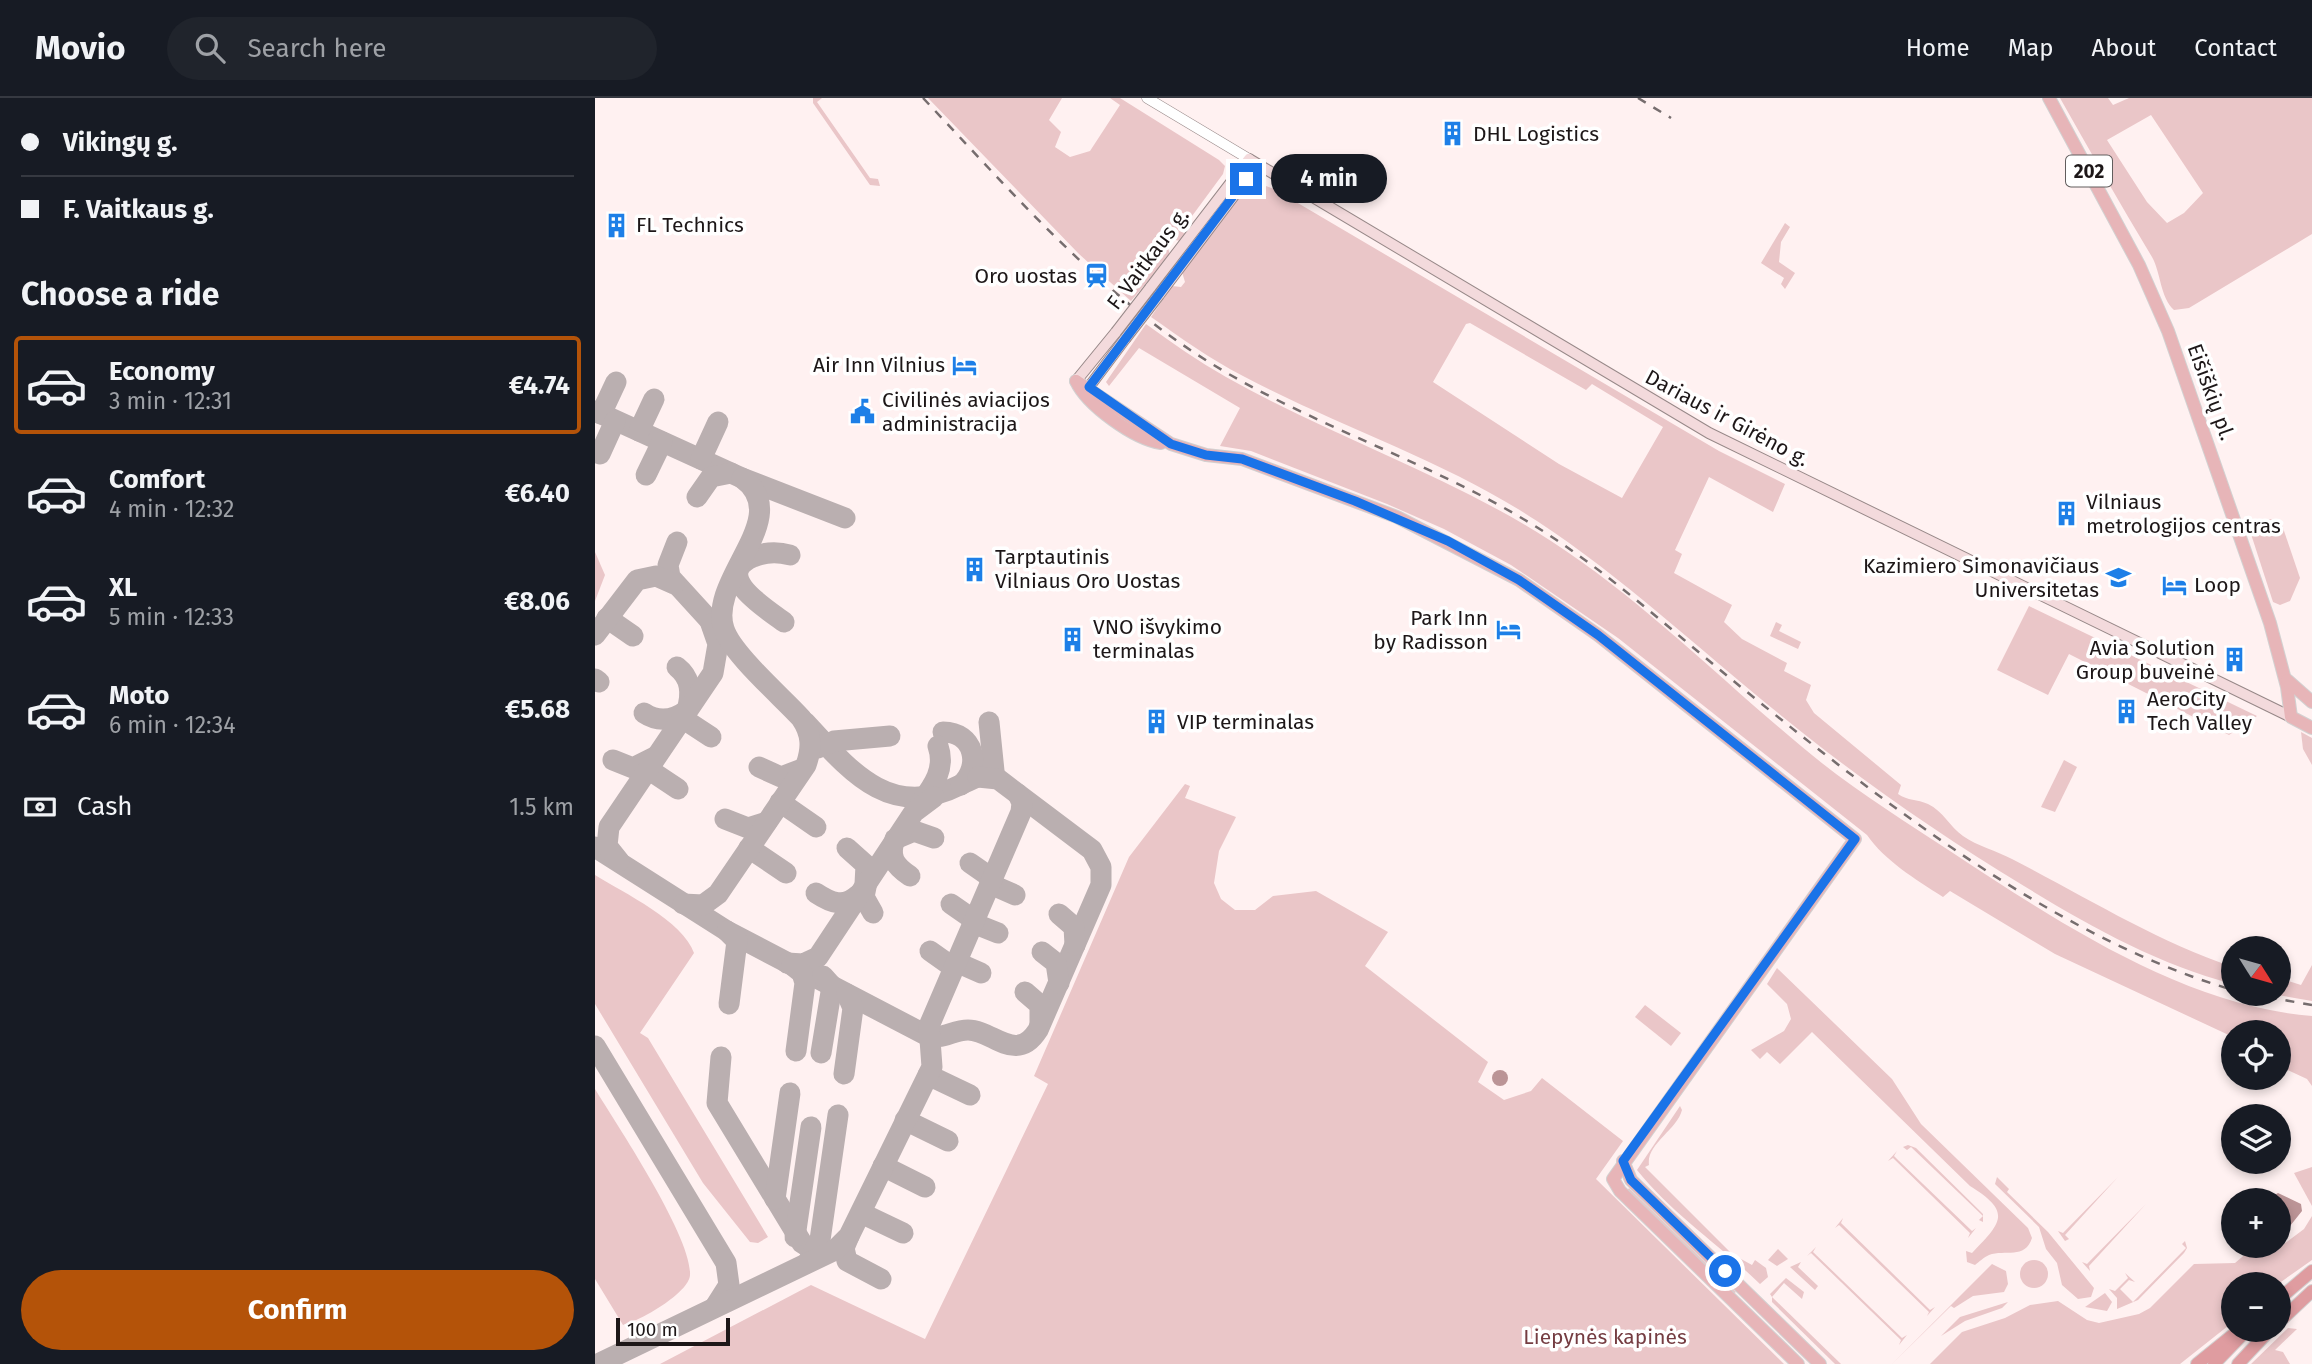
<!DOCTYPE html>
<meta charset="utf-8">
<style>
:root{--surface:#171b24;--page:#20242c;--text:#f1f3f6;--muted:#9ea1a6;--line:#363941;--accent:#b45309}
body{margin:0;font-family:"Fira Sans",sans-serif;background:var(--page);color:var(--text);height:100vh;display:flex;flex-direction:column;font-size:26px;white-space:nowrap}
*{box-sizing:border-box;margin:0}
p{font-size:23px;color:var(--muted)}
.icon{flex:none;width:38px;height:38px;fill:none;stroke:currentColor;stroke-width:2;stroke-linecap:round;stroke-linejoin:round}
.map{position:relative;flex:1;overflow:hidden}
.drawer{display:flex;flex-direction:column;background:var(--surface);width:595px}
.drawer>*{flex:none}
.hud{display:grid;align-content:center;height:154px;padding:0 21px;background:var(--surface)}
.needle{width:46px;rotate:127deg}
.controls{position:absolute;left:1626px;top:838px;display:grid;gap:14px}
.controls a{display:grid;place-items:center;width:70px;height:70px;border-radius:50%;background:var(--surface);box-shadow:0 4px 10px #0003;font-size:35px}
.scale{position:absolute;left:21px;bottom:18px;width:114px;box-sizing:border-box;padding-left:7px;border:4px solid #1d1718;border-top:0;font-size:19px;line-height:24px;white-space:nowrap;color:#1d1718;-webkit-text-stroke:5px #fff;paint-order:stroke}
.end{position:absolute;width:32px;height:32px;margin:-16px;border:9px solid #1a73e8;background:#fff;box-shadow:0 0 0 4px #fff}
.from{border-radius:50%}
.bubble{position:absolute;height:49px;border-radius:24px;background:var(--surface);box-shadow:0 4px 10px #0003;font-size:23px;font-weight:700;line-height:49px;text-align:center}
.hud b{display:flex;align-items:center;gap:24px;height:66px;font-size:26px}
.hud b+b{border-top:2px solid var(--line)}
.hud i{width:18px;height:18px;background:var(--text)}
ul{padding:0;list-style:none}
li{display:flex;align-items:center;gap:21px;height:98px;margin:0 14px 10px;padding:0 7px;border:4px solid transparent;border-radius:7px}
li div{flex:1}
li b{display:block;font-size:26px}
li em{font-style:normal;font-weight:700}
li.active{border-color:var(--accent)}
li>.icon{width:63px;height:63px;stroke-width:1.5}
h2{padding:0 21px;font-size:32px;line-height:84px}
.pay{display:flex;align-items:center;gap:18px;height:77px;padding:0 21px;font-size:26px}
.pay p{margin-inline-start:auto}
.button{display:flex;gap:14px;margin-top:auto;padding:14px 21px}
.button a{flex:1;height:80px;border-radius:42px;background:var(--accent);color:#fff;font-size:28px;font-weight:700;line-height:80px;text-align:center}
header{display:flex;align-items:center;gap:42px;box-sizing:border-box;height:98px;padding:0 35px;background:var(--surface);border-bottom:2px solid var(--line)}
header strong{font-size:33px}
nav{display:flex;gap:38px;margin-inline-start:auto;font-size:24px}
.search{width:490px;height:63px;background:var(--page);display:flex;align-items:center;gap:18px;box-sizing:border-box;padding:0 24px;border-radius:38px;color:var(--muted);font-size:26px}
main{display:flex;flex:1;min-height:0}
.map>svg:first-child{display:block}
</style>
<header>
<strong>Movio</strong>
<div class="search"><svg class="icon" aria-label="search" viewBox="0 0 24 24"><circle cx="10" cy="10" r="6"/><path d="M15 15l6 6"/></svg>Search here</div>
<nav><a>Home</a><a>Map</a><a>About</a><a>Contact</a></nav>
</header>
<main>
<section class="drawer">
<div class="hud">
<b><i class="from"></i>Vikingų g.</b>
<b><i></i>F. Vaitkaus g.</b>
</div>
<h2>Choose a ride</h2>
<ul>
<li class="active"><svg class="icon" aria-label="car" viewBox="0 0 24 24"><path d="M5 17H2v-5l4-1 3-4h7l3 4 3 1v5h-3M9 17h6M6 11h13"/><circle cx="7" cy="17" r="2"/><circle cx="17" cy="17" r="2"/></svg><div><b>Economy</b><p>3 min · 12:31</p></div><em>€4.74</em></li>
<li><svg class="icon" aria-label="car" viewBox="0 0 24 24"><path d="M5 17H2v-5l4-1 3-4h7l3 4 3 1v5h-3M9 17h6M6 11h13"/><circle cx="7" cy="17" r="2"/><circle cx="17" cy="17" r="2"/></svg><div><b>Comfort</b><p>4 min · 12:32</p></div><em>€6.40</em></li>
<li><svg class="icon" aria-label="car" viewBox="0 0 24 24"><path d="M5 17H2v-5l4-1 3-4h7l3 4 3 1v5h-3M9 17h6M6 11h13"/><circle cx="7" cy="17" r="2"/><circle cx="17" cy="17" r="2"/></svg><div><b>XL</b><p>5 min · 12:33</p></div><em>€8.06</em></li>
<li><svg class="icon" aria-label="car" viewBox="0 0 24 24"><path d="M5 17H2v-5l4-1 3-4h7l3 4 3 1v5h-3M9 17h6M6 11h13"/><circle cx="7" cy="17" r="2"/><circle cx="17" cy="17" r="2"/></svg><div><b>Moto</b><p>6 min · 12:34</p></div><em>€5.68</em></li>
</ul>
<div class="pay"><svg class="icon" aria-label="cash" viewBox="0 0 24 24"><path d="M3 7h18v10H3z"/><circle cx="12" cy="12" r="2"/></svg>Cash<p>1.5 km</p></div>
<div class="button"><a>Confirm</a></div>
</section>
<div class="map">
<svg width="1717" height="1266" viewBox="0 0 1717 1266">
<rect width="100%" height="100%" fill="#fff1f1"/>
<g fill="#eac6c8" fill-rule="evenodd">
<path d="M218,0H227L222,4L275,80L283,81L285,88L275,87L218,5Z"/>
<path d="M333,0H467L454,22L466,34L460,49L475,59L495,53L525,7L515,0H525L624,62L630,68L628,76L586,133L590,136L585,143L572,140L567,147L573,150L575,157L536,203L484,156Z"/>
<path d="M1465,0H1513L1518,7L1534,0H1717V136L1594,210L1579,212C1565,199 1566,175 1557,159C1525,106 1495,53 1465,0ZM1556,17L1608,95L1589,115L1572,125L1552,104L1512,42Z"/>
<path d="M663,85L679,91L1124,353L1190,386L1178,414L1114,379L1080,452L1087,456L1079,475L1137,507L1129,524L1147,541L1192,565L1189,573L1216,587L1211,602L1219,615L1306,687L1303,696C1313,703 1322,701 1333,706C1348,713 1355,729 1368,738C1382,748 1402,753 1417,761C1491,799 1559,842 1638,869V886C1563,866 1496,829 1429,788C1345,737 1264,681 1188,619C1106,553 1029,480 942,423C851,363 744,329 648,278C615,261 586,240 556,219L577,188L586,189L590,184L587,174L654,86L658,89ZM875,225L991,292L997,286L1068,329L1027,400L964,366L838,284L871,226Z"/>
<path d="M1190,125L1195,129L1186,144L1184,164L1200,175L1190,191L1186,186L1189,180L1166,165Z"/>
<path d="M551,226C577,245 603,263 631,279C737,339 854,377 956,443C1046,501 1124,580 1206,648C1253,688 1306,721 1358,755C1463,824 1589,908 1717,918V988L1712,981L1684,968V934H1638V939L1460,856L1355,793L1348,799C1320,781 1289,762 1272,737L1023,540L916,467L849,431L792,406L656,353L625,348L645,310L544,250L514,288L511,284Z"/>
<path d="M1675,421L1686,424L1705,480L1695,503L1685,507L1678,504L1655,433L1658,425Z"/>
<path d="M0,454L10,477L0,503Z"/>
<path d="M1434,508L1662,618L1634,637L1474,556L1453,597L1402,572Z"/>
<path d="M1181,524L1187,527L1184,533L1206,544L1203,551L1175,538Z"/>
<path d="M1706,634L1717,640V667L1708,651Z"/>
<path d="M1469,662L1482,669L1460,714L1446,709Z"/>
<path d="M590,686L595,688L590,700L641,719L624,753L619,785L626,801L640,812H660L678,798L721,793L793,834L770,868L893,964L883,984L909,1002L936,993L947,980L1028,1043L1001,1081L1189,1266H65L216,1187L330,1241L453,986L439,978L534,759Z"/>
<path d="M0,777C29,795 88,823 99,855L45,935L53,940L173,1139L163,1145L155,1144L108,1085L0,906Z"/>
<path d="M1717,867V903L1677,896H1684V880L1706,887Z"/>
<path d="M1182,870L1297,981L1326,1026L1433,1130L1437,1140C1430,1162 1410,1151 1394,1157C1389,1159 1384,1164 1380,1167L1372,1164L1371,1153L1377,1155C1407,1124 1417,1114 1375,1088L1217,934L1185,966L1172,954L1165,961L1156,952L1189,933L1196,921L1192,906L1172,886Z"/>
<path d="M1050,907L1086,935L1076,948L1040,919Z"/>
<path d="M0,991C22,1027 97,1139 95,1177C94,1195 45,1223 28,1227L0,1181Z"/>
<path d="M1085,1008L1087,1012C1082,1032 1051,1046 1054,1067L1050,1069L1137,1156L1157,1167L1160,1162L1171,1170L1173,1179L1165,1186C1126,1148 1076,1115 1042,1072Z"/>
<path d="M1313,1047L1321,1050L1388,1116V1124L1384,1122L1388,1118L1316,1049L1312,1052L1308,1049Z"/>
<path d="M1302,1053L1299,1058L1303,1062L1377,1133L1381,1130L1373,1140L1375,1135L1298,1060L1293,1063Z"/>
<path d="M1717,1069V1108L1699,1075Z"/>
<path d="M1402,1079L1414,1091L1412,1094L1453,1134L1499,1190L1496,1199L1483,1201L1467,1187L1462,1165L1451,1151L1444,1129L1400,1086Z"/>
<path d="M1523,1079L1470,1137L1474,1141L1470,1143L1463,1133L1468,1135Z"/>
<path d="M1034,1090L1141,1194L1138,1196L1032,1093Z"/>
<path d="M1551,1106L1494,1168L1495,1173L1487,1164L1492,1166Z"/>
<path d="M1717,1118V1162L1683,1186H1638V1224L1585,1266H1335L1367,1234L1410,1220L1435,1207L1463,1203L1492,1222L1504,1225L1544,1216L1555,1210L1599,1166L1640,1165L1660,1148L1685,1149L1709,1131Z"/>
<path d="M1248,1120L1246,1125L1335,1212L1340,1209L1332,1218L1334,1214L1244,1127L1240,1130Z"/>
<path d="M1590,1143L1592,1150L1589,1155L1543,1202L1522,1211V1200L1514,1191L1520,1193L1533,1180L1530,1175L1540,1184L1534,1182L1525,1191L1538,1204L1591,1150L1587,1146Z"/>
<path d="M1221,1149L1218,1154L1307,1240L1312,1237L1304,1247L1306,1242L1216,1155L1212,1158Z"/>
<path d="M1183,1151L1193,1161L1182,1168L1173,1162Z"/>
<circle cx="1439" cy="1176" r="14"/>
<path d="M1206,1164L1203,1169L1223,1188L1220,1192L1195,1169Z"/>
<path d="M1397,1166L1411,1173L1413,1186L1409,1194L1378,1198L1359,1210L1356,1208L1297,1266Z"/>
<path d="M1191,1180L1209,1194L1207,1201L1189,1185L1177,1199L1175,1196Z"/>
<path d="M1510,1195L1517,1204L1512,1213L1490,1209Z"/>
<path d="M1177,1199L1246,1266H1240L1177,1204Z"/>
<path d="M1413,1204L1407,1210L1370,1223L1346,1238L1365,1219Z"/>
<path d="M1693,1230L1702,1231L1680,1252L1688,1254L1695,1266H1656Z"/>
</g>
<g fill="#bb9496">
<circle cx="905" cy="980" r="8"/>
<path d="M1683,1095L1706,1106L1707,1113L1695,1128H1684V1102H1671Z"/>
</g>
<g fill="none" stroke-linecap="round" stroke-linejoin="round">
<g stroke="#baafb0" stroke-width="21">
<path d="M0,313L147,380L250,420"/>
<path d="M6,316L21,284"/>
<path d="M44,333L59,301"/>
<path d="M5,356L20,323"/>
<path d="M106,361L123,324"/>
<path d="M51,377L67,344"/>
<path d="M102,399L116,379L136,375"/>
<path d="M82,444L73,467L75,479L127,536"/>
<path d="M12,520L38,538"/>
<path d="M189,524C172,511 116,478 158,459C170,454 181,453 195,457"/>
<path d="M0,537L42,482L61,478L79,486"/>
<path d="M0,581L4,584"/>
<path d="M49,615C64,625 79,622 92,612C97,595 96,580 82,569"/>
<path d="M87,620L116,639"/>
<path d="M210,624C255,673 295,723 365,687C379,680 394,677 397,661"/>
<path d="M394,624L399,673"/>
<path d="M348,634C379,634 387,668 366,687"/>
<path d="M223,650L239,643L295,638"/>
<path d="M18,662L38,670L60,659"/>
<path d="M164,669L186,679L207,671"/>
<path d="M53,671L83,691"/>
<path d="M185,704L221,729"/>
<path d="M325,706C338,688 351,671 343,648"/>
<path d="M130,721L153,730L172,724"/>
<path d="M0,749L132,833L329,936C347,944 356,932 373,932C398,932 421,967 443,932L506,787V769L497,752L403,681L383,679"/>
<path d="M154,750L191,775"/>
<path d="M252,750L271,767L270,786"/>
<path d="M24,763L12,748L14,729L118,575L123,546L116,526"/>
<path d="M375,765L398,781"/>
<path d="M315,778C300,768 293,759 300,741L319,733L339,740"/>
<path d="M272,784L269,799L278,815"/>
<path d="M395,786L420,797"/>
<path d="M221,795C236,805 249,810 263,797"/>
<path d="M88,806L108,807L123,796L211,667C217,650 217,636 206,620C187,599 137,556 129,531C112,481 201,419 147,380"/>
<path d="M356,806L379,822"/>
<path d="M464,816L479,829L480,847"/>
<path d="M378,825L403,835"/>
<path d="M132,833L142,843L134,906"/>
<path d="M335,853L359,870"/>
<path d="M447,854L461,865L464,885"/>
<path d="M361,864L386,875"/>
<path d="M192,865L208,866L223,859L319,714L339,699"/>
<path d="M197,867L207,875L210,885L201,953"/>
<path d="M430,894L445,907V926"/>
<path d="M0,948L131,1165L134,1187L120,1209"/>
<path d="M226,955L237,888L228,878"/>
<path d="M126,959L122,1005L207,1145L221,1154L236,1153"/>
<path d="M249,976L258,910L252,896"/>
<path d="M333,977L375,997"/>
<path d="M310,1022L353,1043"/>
<path d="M288,1068L330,1089"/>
<path d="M180,1101L195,995"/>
<path d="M266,1115L308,1135"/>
<path d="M254,1138L249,1150L252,1163L286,1181"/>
<path d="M200,1139L216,1029"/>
<path d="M213,1164L225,1142L243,1017"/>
<path d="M3,1266L240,1152L254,1138L337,969L334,928L426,714L427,705L423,696"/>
</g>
<defs>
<path id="tertiary" d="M552,0L654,61"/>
<g id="secondary">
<path d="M555,190L654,61L1114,335L1696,619"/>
<path d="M564,197L662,67"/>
<path d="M481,283L521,234"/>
<path d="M494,289L530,241"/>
</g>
<g id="primary">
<path d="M1454,0L1544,167L1573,233L1675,525L1692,589L1696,619L1717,630"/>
<path d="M481,283L576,346L611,357L647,361L802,419L924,482L1003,537L1260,741L1018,1081L1025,1093L1203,1266"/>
<path d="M481,283C492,307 539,341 566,345"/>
<path d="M1692,582L1717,604"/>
<path d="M1028,1063L1036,1082L1225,1266"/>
</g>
<g id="trunk">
<path d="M1684,1201L1717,1173"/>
<path d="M1684,1224L1717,1193"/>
<path d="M1602,1266L1644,1232"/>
<path d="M1619,1266L1649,1235"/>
<path d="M1643,1266L1675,1232"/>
</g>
</defs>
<use href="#tertiary" stroke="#978888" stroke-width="11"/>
<use href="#secondary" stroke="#978888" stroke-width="12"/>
<use href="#primary" stroke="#d2d1d1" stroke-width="14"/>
<use href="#trunk" stroke="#d2d1d1" stroke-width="14"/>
<use href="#tertiary" stroke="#fff" stroke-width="10"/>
<use href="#secondary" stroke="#f3dadc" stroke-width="10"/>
<use href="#primary" stroke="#e7b5b8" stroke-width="12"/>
<use href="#trunk" stroke="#df9ca0" stroke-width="12"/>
<g stroke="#766d6e" stroke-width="2.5" stroke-dasharray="9 9" stroke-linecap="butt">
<path d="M328,0C417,94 505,197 617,266C726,333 853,369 960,441C1020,481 1074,530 1130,576C1277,696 1454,838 1638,892"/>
<path d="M1043,0L1076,20"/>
<path d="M1655,896L1717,907"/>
</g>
<defs>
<g id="secondary-bridge">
<path d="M521,234L555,190"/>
<path d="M530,241L564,197"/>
</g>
</defs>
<use href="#secondary-bridge" stroke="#978888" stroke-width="12" stroke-linecap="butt"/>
<use href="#secondary-bridge" stroke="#f3dadc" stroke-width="10"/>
</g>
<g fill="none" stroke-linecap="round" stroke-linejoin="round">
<path stroke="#1a73e8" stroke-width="9" d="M651,81L494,289L576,346L611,357L647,361L760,403L853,443L924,482L1003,537L1260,741L1028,1063L1036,1082L1130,1173"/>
</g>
<defs>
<symbol id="building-bare" viewBox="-9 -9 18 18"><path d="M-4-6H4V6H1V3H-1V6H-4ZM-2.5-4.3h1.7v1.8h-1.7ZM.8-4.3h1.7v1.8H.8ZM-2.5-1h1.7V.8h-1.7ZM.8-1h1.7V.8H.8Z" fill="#1d7fe7" stroke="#fff" stroke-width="2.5" paint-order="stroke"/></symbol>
<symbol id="station-bare" viewBox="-9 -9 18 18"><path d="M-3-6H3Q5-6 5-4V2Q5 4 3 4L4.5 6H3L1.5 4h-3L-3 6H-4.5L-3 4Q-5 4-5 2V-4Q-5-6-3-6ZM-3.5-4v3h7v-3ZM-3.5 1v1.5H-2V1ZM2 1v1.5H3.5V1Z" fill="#1d7fe7" stroke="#fff" stroke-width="2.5" paint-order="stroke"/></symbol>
<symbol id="hotel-bare" viewBox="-9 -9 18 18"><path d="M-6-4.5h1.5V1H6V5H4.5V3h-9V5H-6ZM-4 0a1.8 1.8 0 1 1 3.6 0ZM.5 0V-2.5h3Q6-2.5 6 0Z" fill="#1d7fe7" stroke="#fff" stroke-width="2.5" paint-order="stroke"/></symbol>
<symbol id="civic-bare" viewBox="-9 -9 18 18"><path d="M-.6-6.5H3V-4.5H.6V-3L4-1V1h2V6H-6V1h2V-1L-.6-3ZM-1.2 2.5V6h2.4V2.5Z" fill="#1d7fe7" stroke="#fff" stroke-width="2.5" paint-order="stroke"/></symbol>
<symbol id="university-bare" viewBox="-9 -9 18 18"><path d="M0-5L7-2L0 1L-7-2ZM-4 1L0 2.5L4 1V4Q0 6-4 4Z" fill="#1d7fe7" stroke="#fff" stroke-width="2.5" paint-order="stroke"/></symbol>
</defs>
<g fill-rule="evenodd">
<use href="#building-bare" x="840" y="18" width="35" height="35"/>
<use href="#building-bare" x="4" y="110" width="35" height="35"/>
<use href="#station-bare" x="484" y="160" width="35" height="35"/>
<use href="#hotel-bare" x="352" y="250" width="35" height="35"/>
<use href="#civic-bare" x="250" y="296" width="35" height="35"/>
<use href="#building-bare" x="1454" y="398" width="35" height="35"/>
<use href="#building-bare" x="362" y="454" width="35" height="35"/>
<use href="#university-bare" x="1506" y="462" width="35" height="35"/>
<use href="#hotel-bare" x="1562" y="470" width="35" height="35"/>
<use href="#hotel-bare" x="896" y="514" width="35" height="35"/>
<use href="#building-bare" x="460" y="524" width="35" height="35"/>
<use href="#building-bare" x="1622" y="544" width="35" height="35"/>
<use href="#building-bare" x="1514" y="596" width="35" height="35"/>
<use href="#building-bare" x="544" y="606" width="35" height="35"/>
</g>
<g text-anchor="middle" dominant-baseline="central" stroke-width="7" stroke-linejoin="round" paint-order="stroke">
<rect fill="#fff" stroke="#615d5d" stroke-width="2" x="1471" y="57.5" width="46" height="31" rx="5"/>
<g font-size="19" font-weight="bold" fill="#1d1718">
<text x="1494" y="73">202</text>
</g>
<g font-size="21" fill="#1d1718" stroke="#fff" text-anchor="start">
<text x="878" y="36">DHL Logistics</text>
<text x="41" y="127">FL Technics</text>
<text x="482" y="178" text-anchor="end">Oro uostas</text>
<text x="350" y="267" text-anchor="end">Air Inn Vilnius</text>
<text x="287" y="302">Civilinės aviacijos<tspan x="287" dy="24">administracija</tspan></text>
<text x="1491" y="404">Vilniaus<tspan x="1491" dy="24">metrologijos centras</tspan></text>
<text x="400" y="459">Tarptautinis<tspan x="400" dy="24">Vilniaus Oro Uostas</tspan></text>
<text x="1504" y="468" text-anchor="end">Kazimiero Simonavičiaus<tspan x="1504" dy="24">Universitetas</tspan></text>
<text x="1599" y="487">Loop</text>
<text x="893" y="520" text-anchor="end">Park Inn<tspan x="893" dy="24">by Radisson</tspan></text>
<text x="498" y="529">VNO išvykimo<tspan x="498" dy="24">terminalas</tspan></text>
<text x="1620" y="550" text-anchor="end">Avia Solution<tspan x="1620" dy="24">Group buveinė</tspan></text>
<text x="1552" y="601">AeroCity<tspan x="1552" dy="24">Tech Valley</tspan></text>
<text x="582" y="624">VIP terminalas</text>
</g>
<g font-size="21" fill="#1d1718" stroke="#fff">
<text transform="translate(553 161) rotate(-53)">F. Vaitkaus g.</text>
<text transform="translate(1616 294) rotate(70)">Eišiškių pl.</text>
<text transform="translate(1132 320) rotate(28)">Dariaus ir Girėno g.</text>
</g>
<g font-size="21" fill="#753d42" stroke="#fff">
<text x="1010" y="1239">Liepynės kapinės</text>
</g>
</g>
</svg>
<div class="controls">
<a><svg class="needle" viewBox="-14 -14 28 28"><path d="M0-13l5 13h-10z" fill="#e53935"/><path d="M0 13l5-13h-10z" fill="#9ea1a6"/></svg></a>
<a><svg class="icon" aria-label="locate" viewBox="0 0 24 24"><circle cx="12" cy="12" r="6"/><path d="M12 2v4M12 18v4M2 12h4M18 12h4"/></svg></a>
<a><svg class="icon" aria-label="layers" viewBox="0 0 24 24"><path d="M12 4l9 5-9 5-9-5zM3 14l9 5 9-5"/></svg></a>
<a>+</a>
<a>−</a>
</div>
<div class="scale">100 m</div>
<i class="end from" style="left:1130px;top:1173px"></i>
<i class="end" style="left:651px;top:81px"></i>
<div class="bubble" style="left:676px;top:56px;width:116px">4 min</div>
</div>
</main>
